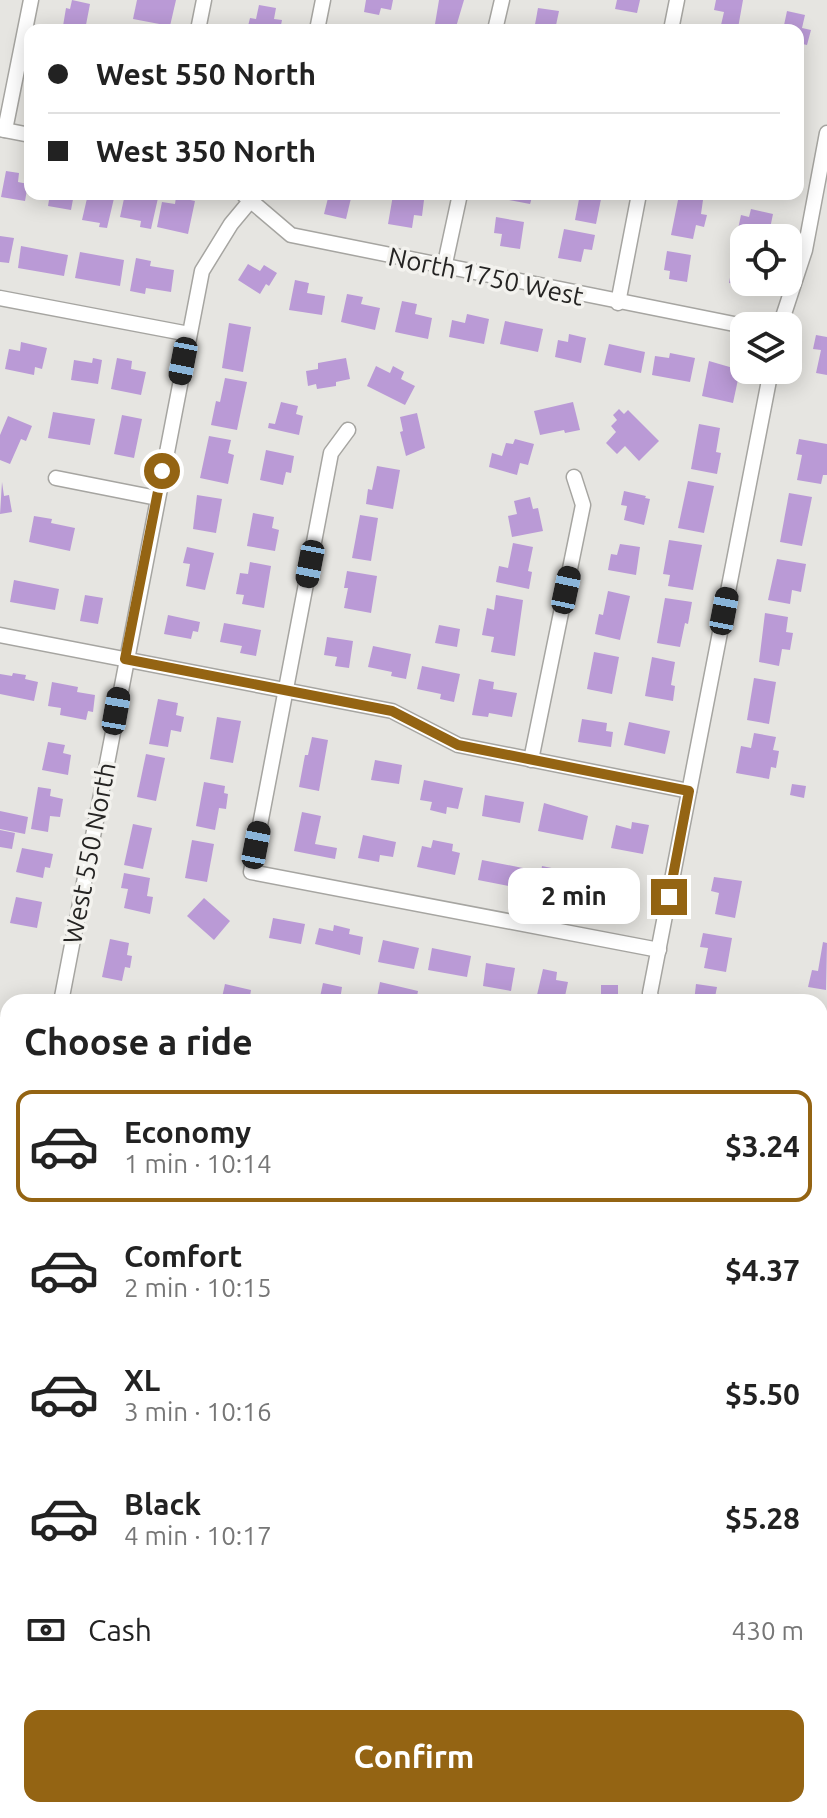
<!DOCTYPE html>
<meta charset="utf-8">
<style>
:root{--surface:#fff;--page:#f6f6f6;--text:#222;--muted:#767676;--line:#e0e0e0;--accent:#946413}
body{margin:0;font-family:Ubuntu,sans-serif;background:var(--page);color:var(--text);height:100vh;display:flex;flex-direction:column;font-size:30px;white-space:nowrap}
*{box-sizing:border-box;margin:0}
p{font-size:26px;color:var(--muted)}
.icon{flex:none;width:44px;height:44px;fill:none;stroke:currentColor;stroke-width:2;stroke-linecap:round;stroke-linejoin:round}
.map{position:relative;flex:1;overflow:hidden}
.panel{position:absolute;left:0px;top:994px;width:828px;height:824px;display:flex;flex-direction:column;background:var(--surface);border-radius:24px 24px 0 0;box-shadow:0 4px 20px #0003}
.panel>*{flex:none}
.top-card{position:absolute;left:24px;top:24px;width:780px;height:176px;border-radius:16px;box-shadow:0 4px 20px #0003;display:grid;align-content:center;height:176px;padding:0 24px;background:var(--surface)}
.buttons{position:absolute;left:730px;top:224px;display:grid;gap:16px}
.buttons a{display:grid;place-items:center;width:72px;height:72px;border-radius:16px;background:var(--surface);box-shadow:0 4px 20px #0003;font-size:40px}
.end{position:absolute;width:36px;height:36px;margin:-18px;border:10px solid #946413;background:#fff;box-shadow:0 0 0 4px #fff}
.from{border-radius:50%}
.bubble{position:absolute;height:56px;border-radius:16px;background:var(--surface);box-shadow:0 4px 20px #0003;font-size:26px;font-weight:700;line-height:56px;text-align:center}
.car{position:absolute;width:24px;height:48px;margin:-24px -12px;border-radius:10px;box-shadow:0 0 6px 2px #0007;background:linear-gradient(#222 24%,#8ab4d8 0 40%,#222 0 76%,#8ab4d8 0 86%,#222 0)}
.top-card b{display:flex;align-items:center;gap:28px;height:76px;font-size:30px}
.top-card b+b{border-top:2px solid var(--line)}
.top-card i{width:20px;height:20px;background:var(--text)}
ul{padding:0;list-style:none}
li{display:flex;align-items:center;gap:24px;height:112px;margin:0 16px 12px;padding:0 8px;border:4px solid transparent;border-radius:16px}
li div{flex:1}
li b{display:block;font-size:30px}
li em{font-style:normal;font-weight:700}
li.on{border-color:var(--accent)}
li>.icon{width:72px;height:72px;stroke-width:1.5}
h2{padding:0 24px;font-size:36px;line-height:96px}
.pay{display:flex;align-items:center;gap:20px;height:88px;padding:0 24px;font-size:30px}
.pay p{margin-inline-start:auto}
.button{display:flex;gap:16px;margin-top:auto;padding:16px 24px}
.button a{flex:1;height:92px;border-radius:16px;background:var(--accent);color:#fff;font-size:32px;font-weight:700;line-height:92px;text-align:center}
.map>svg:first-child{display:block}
</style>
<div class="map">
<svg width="827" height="1818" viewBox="0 0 827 1818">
<rect width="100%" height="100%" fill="#e6e5e1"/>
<g fill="#ba9ad6">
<path d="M72,0L90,4L85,30L63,26L66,8L70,9Z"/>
<path d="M137,0H176L170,26L133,19Z"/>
<path d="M366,0H393L391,10L381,8L379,15L364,12Z"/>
<path d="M439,0H464L456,27L435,24Z"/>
<path d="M617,0H640L637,13L615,9Z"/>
<path d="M716,0H743L738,28L721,25L724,12L714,10Z"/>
<path d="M259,5L276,8L274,19L282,20L280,30H247L250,18L256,19Z"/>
<path d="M538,8L559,11L555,30H534Z"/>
<path d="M787,11L805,15L802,28L811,30L807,45L798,43V30H783Z"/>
<path d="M6,171L19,173L18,182L28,184L25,201L1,197Z"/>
<path d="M50,194H74L71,210L48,206Z"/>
<path d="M88,194H115L107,228L99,227L100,223L82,220Z"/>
<path d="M125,194H145L158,198L151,229L140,227L141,221L120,217Z"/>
<path d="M329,194H352L346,219L324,214Z"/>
<path d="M510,194H533L530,204L509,200Z"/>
<path d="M580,194H602L596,224L575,220Z"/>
<path d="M393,195L424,200L422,216L414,215L412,228L388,224Z"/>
<path d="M679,195L703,200L701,214L707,215L704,227L696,225L693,239L671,235Z"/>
<path d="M176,197L195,201L188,234L157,227L162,202L175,204Z"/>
<path d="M751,209L773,214L768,238H745L747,231L738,229L741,215L749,217Z"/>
<path d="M496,217L524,222L520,249L500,246L502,234L494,233Z"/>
<path d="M564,229L595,235L592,250L584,249L581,262L558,258Z"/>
<path d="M0,236L14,238L9,263L0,262Z"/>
<path d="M21,246L68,255L64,276L18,268Z"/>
<path d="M667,251L691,255L687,282L669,279L670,271L664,270Z"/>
<path d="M80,252L124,260L120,286L75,278Z"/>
<path d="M734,256L744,258V282H749L748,287L729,283Z"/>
<path d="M136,258L151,261L150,266L174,270L171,292L146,288L145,294L130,291Z"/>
<path d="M248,264L260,271L264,265L277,273L269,286L266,284L260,294L238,280Z"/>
<path d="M295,280L309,283L307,293L325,296L322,315L289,310Z"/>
<path d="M347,294L363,297L361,304L380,308L375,330L341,322Z"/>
<path d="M402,301L417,304L415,314L432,318L428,339L395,332Z"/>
<path d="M467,314L489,319L484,344L449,337L452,320L465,323Z"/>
<path d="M505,321L543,329L538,352L500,344Z"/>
<path d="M229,323L251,327L243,372L222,368Z"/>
<path d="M569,334L586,338L581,363L555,357L558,340L568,342Z"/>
<path d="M816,335L827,337V375L816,373L821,350L813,349Z"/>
<path d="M21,342L47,348L42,369L35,367L34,375L5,369L9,349L20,351Z"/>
<path d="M609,344L645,352L641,373L604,365Z"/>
<path d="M670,353L695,358L690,382L652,375L655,356L669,358Z"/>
<path d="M93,358L102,360L98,384L71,380L74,360L92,363Z"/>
<path d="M117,358L132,361L131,369L146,372L141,395L111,389Z"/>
<path d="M346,358L350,379L336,382V386L317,389L316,384L308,386L306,371L318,369V363Z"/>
<path d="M709,361L740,370L733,403L702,396Z"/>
<path d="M376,366L390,373L393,366L404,372L401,379L415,386L405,405L367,386Z"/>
<path d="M225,378L247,382L237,430L211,425L216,401L220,402Z"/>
<path d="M281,402L298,406L296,414L303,416L299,435L268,428L269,423L275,424Z"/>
<path d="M573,402L580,430L565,433L564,430L540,435L534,411Z"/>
<path d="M619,409L624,414L628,410L659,441L639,461L625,446L617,454L606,443L616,432L611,426L617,420L613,415Z"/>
<path d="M53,412L95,419L90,445L48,438Z"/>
<path d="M417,413L425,448L406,456L400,432L403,431L400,417Z"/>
<path d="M122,415L142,419L134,458L114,454Z"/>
<path d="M8,416L32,426L26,441L21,439L10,464L0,460V435Z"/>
<path d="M699,424L720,428L716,452L721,453L717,474L691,469Z"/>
<path d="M209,436L231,440L228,453L234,455L228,484L200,478Z"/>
<path d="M515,439L534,444L528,465L520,463L517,475L489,467L492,453L502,456L506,443L513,444Z"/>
<path d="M799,439L827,444V475H823L821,484L797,480L802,455L796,454Z"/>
<path d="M266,450L294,456L291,473L286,472L283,485L260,480Z"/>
<path d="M377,466L400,470L393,509L366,504L368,489L372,490Z"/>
<path d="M688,481L714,486L704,533L678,528Z"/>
<path d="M2,482L4,496L9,495L12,512L0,514Z"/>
<path d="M624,491L646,496L645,498L650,499L644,525L624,520L627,506L621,505Z"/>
<path d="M789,493L812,497L802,546L780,542Z"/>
<path d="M197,495L222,499L216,533L193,529Z"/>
<path d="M530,497L533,509L538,508L543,531L512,537L508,516L517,514L514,501Z"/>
<path d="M253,513L274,517L272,528L279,530L275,551L247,546Z"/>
<path d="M360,515L378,518L371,561L352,558Z"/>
<path d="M34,516L52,519L51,523L75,528L70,551L29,542Z"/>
<path d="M669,540L702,545L693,590L668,586L670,575L663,574Z"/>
<path d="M513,543L533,547L528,571L532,572L529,589L496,582L499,566L508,568Z"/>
<path d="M620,544L640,547L636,575L608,570L611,554L617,555Z"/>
<path d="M187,547L214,553L205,590L186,586L190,564L183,563Z"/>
<path d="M777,559L806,564L801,592L792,590L790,604L768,600Z"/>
<path d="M250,562L271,566L264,608L242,604L244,595L236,594L240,573L248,574Z"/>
<path d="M347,571L377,576L371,613L344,608L348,588H344Z"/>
<path d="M14,580L59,589L55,610L10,602Z"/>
<path d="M608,591L630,596L620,640L595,634L599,614L603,615Z"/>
<path d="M85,595L103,598L98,624L80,621Z"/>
<path d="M496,595L523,600L515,656L491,652L494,637L482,635L487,608L494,610Z"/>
<path d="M665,598L692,602L688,624L685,623L680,647L657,643Z"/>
<path d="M765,613L788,617L786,632L793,633L790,650L782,649L779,666L759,662Z"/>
<path d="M168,615L200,622L198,632L193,631L191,639L164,634Z"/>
<path d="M224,623L261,630L256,656L240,653L242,646L220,642Z"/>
<path d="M439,625L460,629L457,647L435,643Z"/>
<path d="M327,637L353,641L349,668L335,666L337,657L324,655Z"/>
<path d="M373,646L411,654L406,679L391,676L392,672L368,667Z"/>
<path d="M594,652L619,657L612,694L587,689Z"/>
<path d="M652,657L675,662L671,685L675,686L673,701L645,696Z"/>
<path d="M422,666L460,674L454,702L440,699L441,694L417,689Z"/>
<path d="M13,673L26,675L25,679L38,682L34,701L0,694V674L12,676Z"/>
<path d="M754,678L776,682L769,724L747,720Z"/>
<path d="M479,679L494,682L493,689L517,693L512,717L489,713L488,717L472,715Z"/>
<path d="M52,682L78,687L77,692L95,695L93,712L88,711L86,720L60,715L61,708L48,706Z"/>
<path d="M158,699L178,703L176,715L184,717L181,732L171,730L168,747L149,744Z"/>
<path d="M217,717L241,721L233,763L210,759Z"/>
<path d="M582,719L607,723L606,731L613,732L611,747L578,742Z"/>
<path d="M629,722L670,731L665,754L624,745Z"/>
<path d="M754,733L776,737L773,750L779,751L776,768L771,767L769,779L736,773L741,746L751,748Z"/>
<path d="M312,737L328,740L319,791L299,787L305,755H308Z"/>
<path d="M48,742L65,745L63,753L71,755L68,775L42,770Z"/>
<path d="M146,754L165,758L156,801L137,797Z"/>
<path d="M375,760L402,765L399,784L371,780Z"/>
<path d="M424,780L463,788L458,809L447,807L446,814L430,810L432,802L420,800Z"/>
<path d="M204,782L225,786L224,793L228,794L226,809L219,808L215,830L196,826Z"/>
<path d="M792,784L806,786L804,798L790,795Z"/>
<path d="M38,787L51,789L50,796L63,799L60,817L50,816L48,832L31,829Z"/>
<path d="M485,795L524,802L520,823L482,816Z"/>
<path d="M544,803L588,816L583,840L538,831Z"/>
<path d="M0,811L28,817L25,834L0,829Z"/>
<path d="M302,812L321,816L315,844L337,848L335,859L294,851Z"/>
<path d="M632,822L649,825L643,854L611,848L616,825L631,829Z"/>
<path d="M133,824L152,828L143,869L124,865Z"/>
<path d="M0,830L15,833L12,849L0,847Z"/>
<path d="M363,835L396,842L393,857L380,855L379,862L358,858Z"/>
<path d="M192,840L214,844L207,882L185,878Z"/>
<path d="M433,840L453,844L452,851L460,853L455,875L417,867L422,846L431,848Z"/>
<path d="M22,848L53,854L50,868L45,867L43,878L16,872Z"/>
<path d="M482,860L523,868L519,888L478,880Z"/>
<path d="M542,866L585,875L580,898L560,893L559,897L542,894L545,879L540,878Z"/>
<path d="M617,872L637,875L630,917L610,914Z"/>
<path d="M124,873L150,878L147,896L153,897L150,914L124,908L128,889L121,888Z"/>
<path d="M714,877L742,881L735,918L715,914L719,893L711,891Z"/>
<path d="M16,897L42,902L37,928L10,923Z"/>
<path d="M204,898L230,921L214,940L187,916Z"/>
<path d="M273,918L305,924L301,944L269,938Z"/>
<path d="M334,925L350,929L349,934L363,937L360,955L315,944L319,928L333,931Z"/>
<path d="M703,933L732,938L726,972L704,968L708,948L700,947Z"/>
<path d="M110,939L129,943L127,955L132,956L130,968L125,967L122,981L102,977Z"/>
<path d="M383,940L419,948L414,969L378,962Z"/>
<path d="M823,942L827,943L826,990L808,987L812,970L818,971Z"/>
<path d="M432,948L471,956L467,977L428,970Z"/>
<path d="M486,963L515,968L511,991L483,986Z"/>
<path d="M543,969L557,972L556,980L568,982L564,1001L537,995Z"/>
<path d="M380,982L418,991L416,1002H376Z"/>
<path d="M323,983L342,987L340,1000L320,997Z"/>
<path d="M225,984L251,990L249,1002H221Z"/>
<path d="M696,984L717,987L714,1002H694Z"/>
<path d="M601,985H618V997H623V1002H601Z"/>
<path d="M820,1011L827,1013V1046L821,1073Z"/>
<path d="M0,1511L8,1513V1559L0,1558Z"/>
<path d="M0,1569L8,1570L2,1612H0Z"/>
<path d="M826,1641H827V1680L820,1679Z"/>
<path d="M52,1810H79L80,1818H58L57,1814L53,1815Z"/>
<path d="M377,1810H410L408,1818H376Z"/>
<path d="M484,1810H508L507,1818H483Z"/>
</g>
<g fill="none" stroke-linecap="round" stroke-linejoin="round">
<defs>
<g id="minor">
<path d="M198,30L204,0"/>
<path d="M317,30L323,0"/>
<path d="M495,30L502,0"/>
<path d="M671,30L677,0"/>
<path d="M0,129L30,135"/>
<path d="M5,130L31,0"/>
<path d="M244,195L291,235L744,326"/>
<path d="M444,268L460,194"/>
<path d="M0,298L189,334"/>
<path d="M618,303L639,194"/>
<path d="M780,326L805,250L827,133"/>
<path d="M348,430L331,453L251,872L659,950"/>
<path d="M56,478L157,498"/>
<path d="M0,635L392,711L458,745L689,791"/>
<path d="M531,760L583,505L574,477"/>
<path d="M61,1002L202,271L231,224L256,194"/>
<path d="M652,1002L650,993L771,370"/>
<path d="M820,1127L822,1119L827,1117"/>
<path d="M0,1322L8,1280"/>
<path d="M0,1475L8,1476"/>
<path d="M827,1540L822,1568L827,1569"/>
<path d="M0,1646L8,1648"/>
<path d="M182,1815L206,1818"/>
<path d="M0,1818L4,1817"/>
<path d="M438,1818L439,1810"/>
</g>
<g id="major">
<path d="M0,1044L8,1045"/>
<path d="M820,1236L827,1237"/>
<path d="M820,1325L827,1289"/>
<path d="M725,1818L726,1810"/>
</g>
</defs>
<use href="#minor" stroke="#a6a5a1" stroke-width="17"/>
<use href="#major" stroke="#a6a5a1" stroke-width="19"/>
<use href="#minor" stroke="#fff" stroke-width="14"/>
<use href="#major" stroke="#fff" stroke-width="16"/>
</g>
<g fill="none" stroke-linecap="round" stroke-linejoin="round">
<path stroke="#946413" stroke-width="10" d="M162,471L125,659L392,711L458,745L689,791L669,897"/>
</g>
<g text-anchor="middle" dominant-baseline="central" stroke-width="7" stroke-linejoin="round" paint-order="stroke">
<g font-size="26" fill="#252423" stroke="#f3f2ee">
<text transform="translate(486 276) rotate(12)">North 1750 West</text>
<text transform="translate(89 853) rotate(-79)">West 550 North</text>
</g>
</g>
</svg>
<div class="buttons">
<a><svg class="icon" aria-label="locate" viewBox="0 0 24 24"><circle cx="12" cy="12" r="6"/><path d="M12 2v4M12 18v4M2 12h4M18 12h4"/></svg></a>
<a><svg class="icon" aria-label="layers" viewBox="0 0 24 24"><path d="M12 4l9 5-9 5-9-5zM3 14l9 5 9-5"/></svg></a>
</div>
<i class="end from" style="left:162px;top:471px"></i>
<i class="end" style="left:669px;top:897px"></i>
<div class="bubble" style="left:508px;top:868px;width:132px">2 min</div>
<i class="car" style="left:183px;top:361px;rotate:191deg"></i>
<i class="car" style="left:310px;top:564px;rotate:191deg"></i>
<i class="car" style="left:566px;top:590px;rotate:12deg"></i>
<i class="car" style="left:724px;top:611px;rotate:11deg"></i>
<i class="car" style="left:116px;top:711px;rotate:10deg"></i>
<i class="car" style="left:256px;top:845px;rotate:11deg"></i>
<div class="top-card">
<b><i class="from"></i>West 550 North</b>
<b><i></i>West 350 North</b>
</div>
<section class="panel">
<h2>Choose a ride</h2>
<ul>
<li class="on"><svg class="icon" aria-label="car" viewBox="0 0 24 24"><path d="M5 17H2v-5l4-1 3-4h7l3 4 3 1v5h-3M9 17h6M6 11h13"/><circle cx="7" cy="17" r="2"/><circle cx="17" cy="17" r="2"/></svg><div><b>Economy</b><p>1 min · 10:14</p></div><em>$3.24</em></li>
<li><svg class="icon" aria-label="car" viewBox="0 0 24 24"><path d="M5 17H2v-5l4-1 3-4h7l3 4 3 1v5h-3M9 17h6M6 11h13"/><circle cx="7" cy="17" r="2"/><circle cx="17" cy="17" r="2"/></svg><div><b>Comfort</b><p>2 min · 10:15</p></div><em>$4.37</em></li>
<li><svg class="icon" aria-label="car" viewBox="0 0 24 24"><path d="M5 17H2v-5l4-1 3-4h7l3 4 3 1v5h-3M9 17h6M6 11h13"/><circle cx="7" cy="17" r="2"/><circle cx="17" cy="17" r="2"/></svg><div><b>XL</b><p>3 min · 10:16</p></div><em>$5.50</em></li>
<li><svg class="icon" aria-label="car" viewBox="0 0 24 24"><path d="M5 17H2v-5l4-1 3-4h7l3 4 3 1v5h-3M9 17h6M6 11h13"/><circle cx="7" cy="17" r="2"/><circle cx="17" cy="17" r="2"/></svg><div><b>Black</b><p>4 min · 10:17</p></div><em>$5.28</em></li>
</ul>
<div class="pay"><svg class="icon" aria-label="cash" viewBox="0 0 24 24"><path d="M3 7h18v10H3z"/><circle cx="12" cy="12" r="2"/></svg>Cash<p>430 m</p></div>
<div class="button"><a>Confirm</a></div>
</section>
</div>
